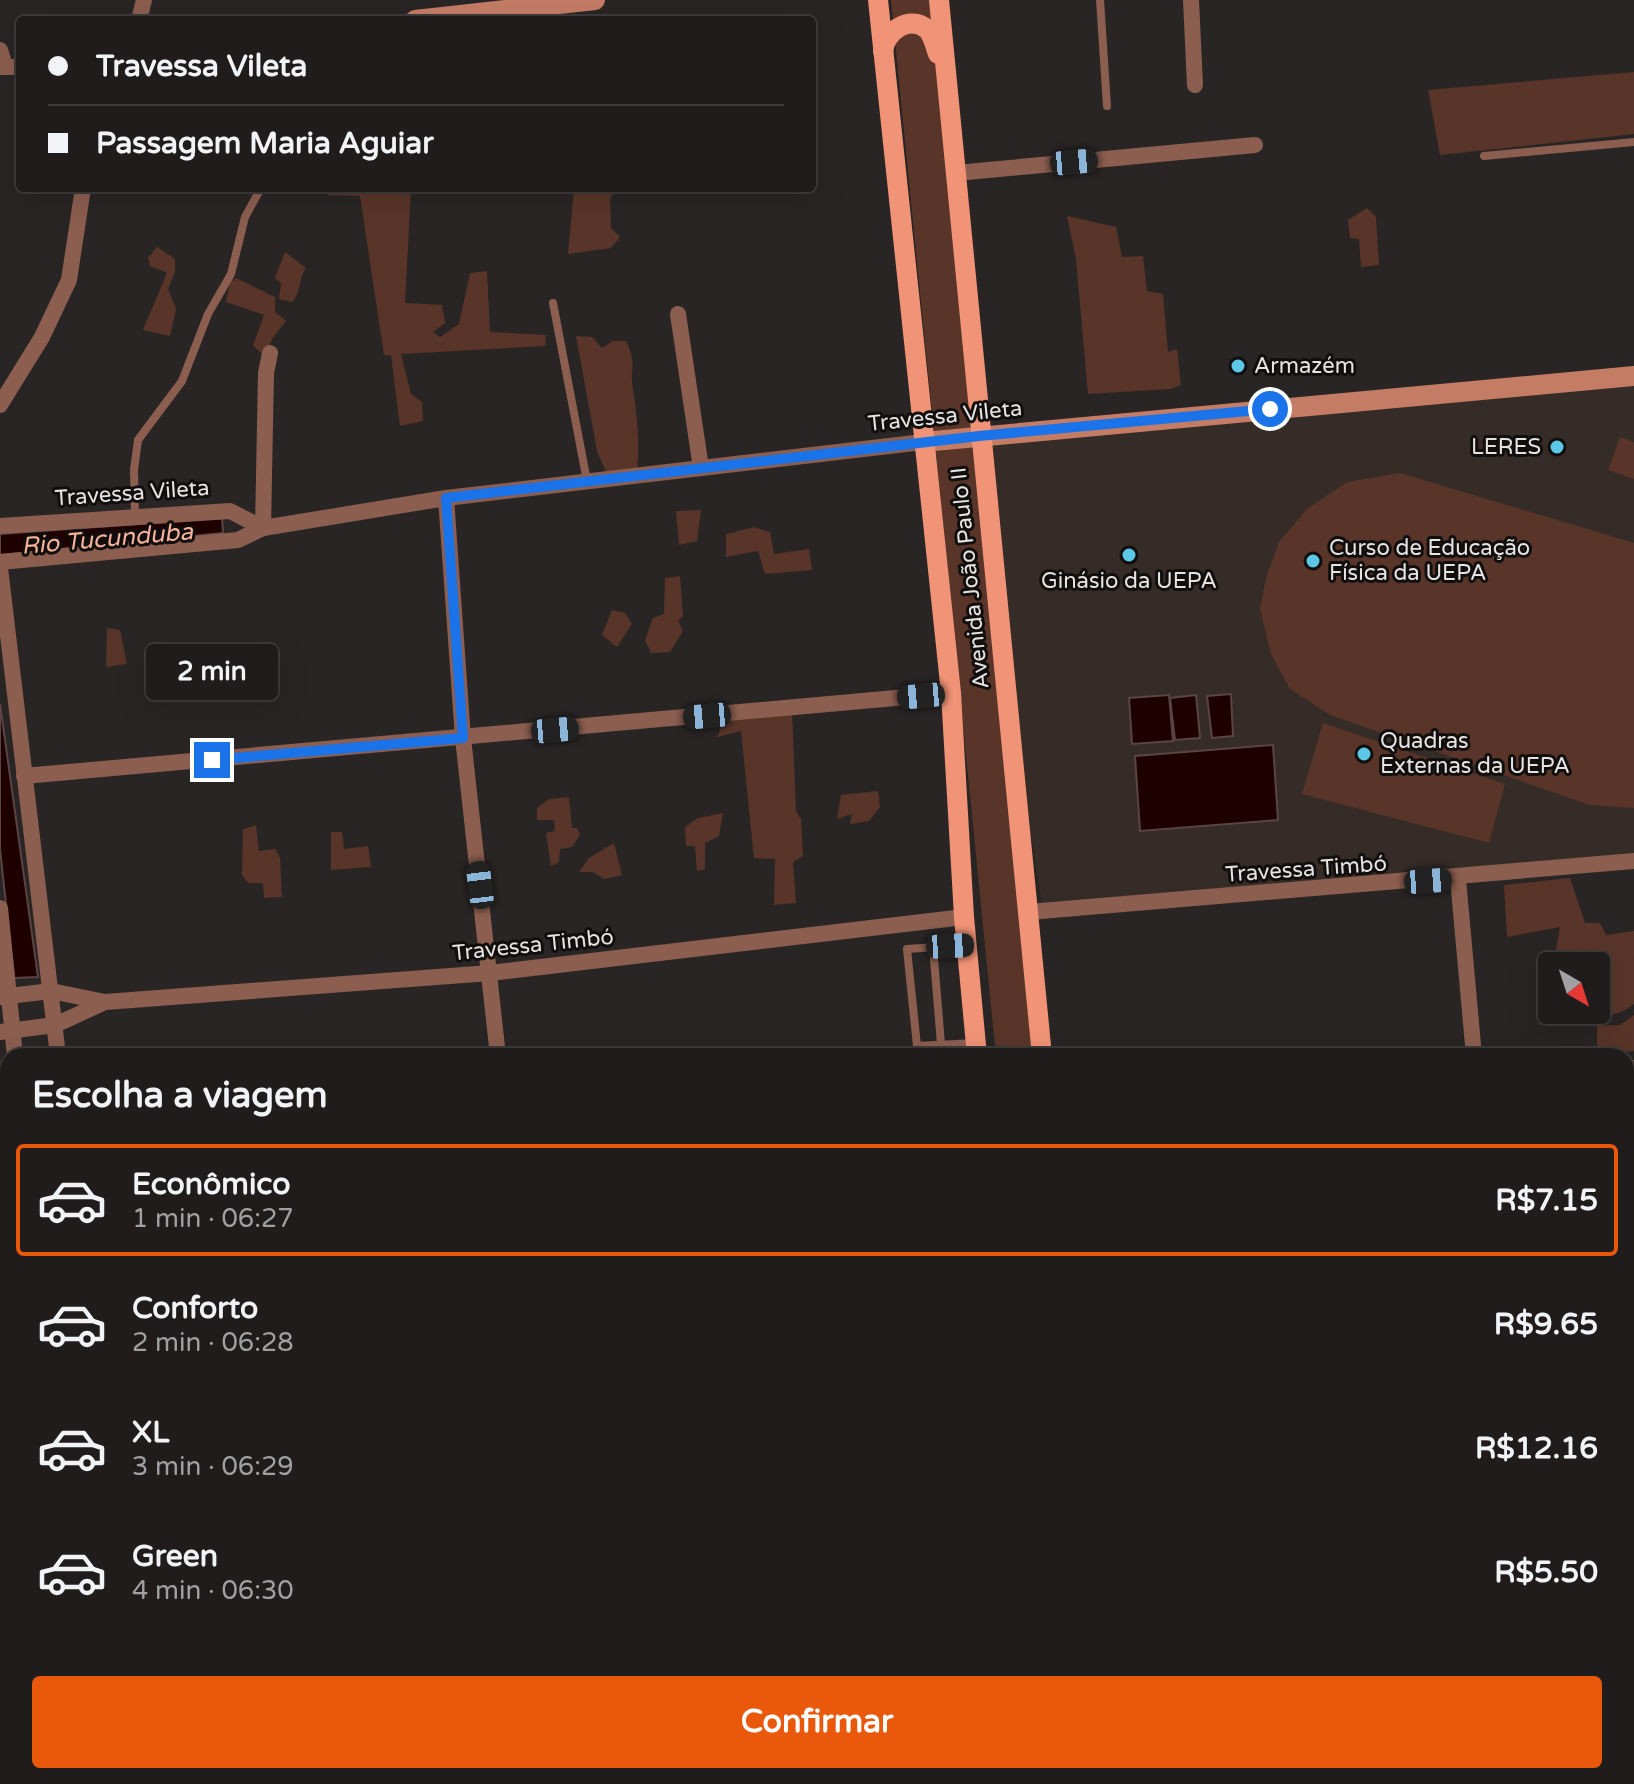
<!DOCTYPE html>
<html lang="pt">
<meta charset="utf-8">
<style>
:root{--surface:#1f1c1b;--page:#272524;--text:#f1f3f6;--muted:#a1a1a3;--line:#3c3a3a;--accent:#ea580c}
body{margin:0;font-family:"Varela Round",sans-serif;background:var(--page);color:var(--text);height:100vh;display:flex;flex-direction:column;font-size:30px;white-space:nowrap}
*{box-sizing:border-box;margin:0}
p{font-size:26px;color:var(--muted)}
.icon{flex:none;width:44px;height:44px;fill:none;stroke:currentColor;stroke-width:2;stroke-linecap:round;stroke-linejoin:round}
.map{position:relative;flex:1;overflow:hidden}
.panel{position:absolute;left:0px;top:1048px;width:1634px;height:736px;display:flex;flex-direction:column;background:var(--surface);border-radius:24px 24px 0 0;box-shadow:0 8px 32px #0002,0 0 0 2px var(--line)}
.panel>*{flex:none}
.top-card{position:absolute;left:16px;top:16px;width:800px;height:176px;border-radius:8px;box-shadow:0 8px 32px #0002,0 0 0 2px var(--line);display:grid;align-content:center;height:176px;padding:0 32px;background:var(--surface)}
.needle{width:52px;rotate:141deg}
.buttons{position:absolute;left:1538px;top:952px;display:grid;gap:16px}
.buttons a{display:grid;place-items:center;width:72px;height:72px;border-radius:8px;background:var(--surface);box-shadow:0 8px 32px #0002,0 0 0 2px var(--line);font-size:40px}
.end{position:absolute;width:36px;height:36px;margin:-18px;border:10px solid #1a73e8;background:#fff;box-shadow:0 0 0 4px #fff}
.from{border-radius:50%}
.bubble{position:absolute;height:56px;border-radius:8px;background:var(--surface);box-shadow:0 8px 32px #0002,0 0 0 2px var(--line);font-size:26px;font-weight:700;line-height:56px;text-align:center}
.car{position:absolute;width:24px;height:48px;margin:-24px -12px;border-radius:10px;box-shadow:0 0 6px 2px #0007;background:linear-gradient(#222 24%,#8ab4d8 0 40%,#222 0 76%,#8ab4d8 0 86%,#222 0)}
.top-card b{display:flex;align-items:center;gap:28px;height:76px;font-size:30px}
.top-card b+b{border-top:2px solid var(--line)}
.top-card i{width:20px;height:20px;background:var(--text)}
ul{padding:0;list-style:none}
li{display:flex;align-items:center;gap:24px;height:112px;margin:0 16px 12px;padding:0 16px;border:4px solid transparent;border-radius:8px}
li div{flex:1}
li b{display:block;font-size:30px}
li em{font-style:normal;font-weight:700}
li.active{border-color:var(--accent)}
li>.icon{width:72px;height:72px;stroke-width:1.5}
h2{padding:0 32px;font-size:36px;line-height:96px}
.button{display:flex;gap:16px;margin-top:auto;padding:16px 32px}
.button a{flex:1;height:92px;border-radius:8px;background:var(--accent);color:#fff;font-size:32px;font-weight:700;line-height:92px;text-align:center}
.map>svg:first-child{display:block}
</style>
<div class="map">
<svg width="1634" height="1784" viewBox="0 0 1634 1784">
<rect width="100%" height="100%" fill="#292524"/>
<path fill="#352b27" d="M1634,376V856L1042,903L1000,639L979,436Z"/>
<g fill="#593529">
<path d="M891,0H932L1034,1056H996Z"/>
<path d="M1634,72V134L1440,155L1428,90Z"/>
<path d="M328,188H411L405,303L442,305L445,323L433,332L440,337L459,324L470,273L487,271L490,332L546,335L545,346L401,354L411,394L422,402L423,421L400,426L391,355H384L360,196L328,195Z"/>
<path d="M574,188H619L610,198L611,228L620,237L611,248L568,254Z"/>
<path d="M1367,208L1376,217L1379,265L1361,267L1359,239L1350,238L1348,220Z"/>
<path d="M1067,216L1116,227L1122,257L1143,256L1147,291L1163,294L1168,352L1177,349L1181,385L1171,389L1088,394L1076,259Z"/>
<path d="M157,247L175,259V272L168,289L176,309L170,336L143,330L167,273L150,266L148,258Z"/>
<path d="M285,252L306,268C298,278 302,291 292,302L279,299L281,283L275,278Z"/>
<path d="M236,278L275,297V312L286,321L272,339L265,356L253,346L264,315L226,302L230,283Z"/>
<path d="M576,336L592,337L602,348L613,341H626C638,366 629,367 633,389C637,417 640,442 637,471L607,474L597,451Z"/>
<path d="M1620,437L1634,442V479L1608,470Z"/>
<path d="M1400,473L1634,543V808L1590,805L1330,715L1290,689L1271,654L1260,609L1266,578L1279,542L1307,509L1347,482Z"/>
<path d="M701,510L697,541L679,545L676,511Z"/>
<path d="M754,527L770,532L774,554L809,549L812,570L765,574L758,551L726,557V534Z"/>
<path d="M680,576L683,616L678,621L683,631L670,652L651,653L645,640L653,618L664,614L665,578Z"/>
<path d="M612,610L625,613L632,624L617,647L602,635Z"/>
<path d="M107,628L120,630L127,664L106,667Z"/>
<path d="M174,645L184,651L183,668L167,684L147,683L145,668Z"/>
<path d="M792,712L796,811L801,819L803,856L793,862L796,903L774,905L775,859L754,858L741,731L717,737L725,719Z"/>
<path d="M1323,723L1505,784L1489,843L1302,794Z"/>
<path d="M878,791L880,807L869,821L850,824L852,814L837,819L841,795Z"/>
<path d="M569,797L572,828H577L580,835L572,847L560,849L559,862L551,866L546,833L555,831L554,820H537V808L549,799Z"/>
<path d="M723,813L719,836L705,843V869L697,871L695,846H686L685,827L698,818Z"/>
<path d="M256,825L259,851L275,849L280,858L282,897L264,898L263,883H248L242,875L243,829Z"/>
<path d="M331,832H342L344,849L368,846L371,867L331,870Z"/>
<path d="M614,843L622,875L604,879L593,872H579L589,858Z"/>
<path d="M1570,878L1585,923H1600L1606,935L1634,931V1004C1616,1019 1592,1017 1570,1016L1564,1010H1596V966H1553L1560,927L1507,937L1504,885Z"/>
<path d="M1634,1015V1051L1597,1056V1026L1620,1025Z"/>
<path d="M0,1516H7L8,1596H0Z"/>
</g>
<g fill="#1f0000" stroke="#5b4444" stroke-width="2">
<path d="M222,518L223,533L0,555V534Z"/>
<path d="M1231,694L1233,736L1212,738L1207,696Z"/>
<path d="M1169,695L1173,741L1132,744L1129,698Z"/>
<path d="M1196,695L1200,738L1175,740L1170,698Z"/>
<path d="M0,704L38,977L14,978L0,849Z"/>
<path d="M1273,745L1278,820L1140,831L1135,756Z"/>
</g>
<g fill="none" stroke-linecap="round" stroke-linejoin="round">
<g stroke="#8b5e4f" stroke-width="8">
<path d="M1100,0L1107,106"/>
<path d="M1484,156L1634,142"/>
<path d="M553,303L587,481"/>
<path d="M135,515L134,470L138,440L182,381L208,314L231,274L245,217L261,188"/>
<path d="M966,945L907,949L917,1046L975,1043"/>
<path d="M933,947L941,1044"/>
<path d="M1626,1559L1634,1558"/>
<path d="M884,1776V1784"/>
<path d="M1570,1776V1784"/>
</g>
<g stroke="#8b5e4f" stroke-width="16">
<path d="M1191,0L1195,85"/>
<path d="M139,20L144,0"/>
<path d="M0,50L5,66"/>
<path d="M0,67H20"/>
<path d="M956,173L1255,145"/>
<path d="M678,314L701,468"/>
<path d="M0,405L42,337L69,280L83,188"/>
<path d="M446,498L463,738L498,1056"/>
<path d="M0,526L230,511L263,528"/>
<path d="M263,528L266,373L270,353"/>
<path d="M0,562L238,540L263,528L446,498L923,442"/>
<path d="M0,568L58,1056"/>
<path d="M24,776L951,693"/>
<path d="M1458,879L1474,1056"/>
<path d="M0,908L15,1056"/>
<path d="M1029,912L1634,861"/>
<path d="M0,997L51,991L105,1002L490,973L964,917"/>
<path d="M0,1032L55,1025L105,1002"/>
<path d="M1626,1069L1634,1068"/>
<path d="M0,1237L8,1236"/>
<path d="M85,1776L86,1784"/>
<path d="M129,1776V1784"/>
<path d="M563,1776L564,1784"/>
</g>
<g stroke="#c47c65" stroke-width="20">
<path d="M415,20L595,0"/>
<path d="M923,442L1634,376"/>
<path d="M1626,1319L1634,1318"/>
<path d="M0,1480L8,1479"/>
</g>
<g stroke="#f09376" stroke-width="20">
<path d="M878,0L951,693L964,917L977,1056"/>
<path d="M939,0L1042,1056"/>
<path d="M883,51C885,32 909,14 927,29C933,35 935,46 938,54"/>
<path d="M1048,1776L1049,1784"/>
<path d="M1109,1776L1110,1784"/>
</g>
</g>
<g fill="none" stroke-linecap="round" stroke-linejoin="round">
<path stroke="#1a73e8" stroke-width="10" d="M212,760L463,738L446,498L979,436L1270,409"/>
</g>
<g fill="#5ac8e6" stroke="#110f0e" stroke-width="3">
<circle cx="1238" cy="366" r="8"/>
<circle cx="1557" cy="447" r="8"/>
<circle cx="1129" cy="555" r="8"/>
<circle cx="1313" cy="561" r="8"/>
<circle cx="1364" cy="754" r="8"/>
</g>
<g text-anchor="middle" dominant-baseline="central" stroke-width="6" stroke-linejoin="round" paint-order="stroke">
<g font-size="22" fill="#e6e3e2" stroke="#110f0e" text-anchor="start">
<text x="1254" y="366">Armazém</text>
<text x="1541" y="447" text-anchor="end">LERES</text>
<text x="1329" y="548">Curso de Educação<tspan x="1329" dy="25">Física da UEPA</tspan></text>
<text x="1129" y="581" text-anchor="middle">Ginásio da UEPA</text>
<text x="1380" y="741">Quadras<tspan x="1380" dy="25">Externas da UEPA</tspan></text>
</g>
<g font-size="22" fill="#e6e3e2" stroke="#110f0e">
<text transform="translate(945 416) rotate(-6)">Travessa Vileta</text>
<text transform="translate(132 493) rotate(-4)">Travessa Vileta</text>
<text transform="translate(970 578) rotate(-96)">Avenida João Paulo II</text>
<text transform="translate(1306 869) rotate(-4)">Travessa Timbó</text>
<text transform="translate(533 945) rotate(-6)">Travessa Timbó</text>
</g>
<g font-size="24" font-style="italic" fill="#f9b29b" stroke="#110f0e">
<text transform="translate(107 539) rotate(-5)">Rio Tucunduba</text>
</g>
</g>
</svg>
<div class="buttons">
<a><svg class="needle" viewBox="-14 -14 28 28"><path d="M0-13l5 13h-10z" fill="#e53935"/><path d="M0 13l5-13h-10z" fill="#a1a1a3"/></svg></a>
</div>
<i class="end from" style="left:1270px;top:409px"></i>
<i class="end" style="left:212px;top:760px"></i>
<div class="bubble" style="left:146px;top:644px;width:132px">2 min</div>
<i class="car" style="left:1074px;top:162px;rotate:85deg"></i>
<i class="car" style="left:921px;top:696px;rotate:265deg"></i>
<i class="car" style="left:707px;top:716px;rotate:265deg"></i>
<i class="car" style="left:555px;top:730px;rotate:85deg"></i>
<i class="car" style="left:1428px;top:881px;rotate:86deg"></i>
<i class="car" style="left:480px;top:885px;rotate:353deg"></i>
<i class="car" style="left:950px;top:946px;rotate:87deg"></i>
<div class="top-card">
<b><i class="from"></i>Travessa Vileta</b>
<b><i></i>Passagem Maria Aguiar</b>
</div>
<section class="panel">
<h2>Escolha a viagem</h2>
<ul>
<li class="active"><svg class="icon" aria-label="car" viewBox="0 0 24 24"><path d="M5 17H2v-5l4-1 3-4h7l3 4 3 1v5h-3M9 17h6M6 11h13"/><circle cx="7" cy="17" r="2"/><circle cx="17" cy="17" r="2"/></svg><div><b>Econômico</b><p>1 min · 06:27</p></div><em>R$7.15</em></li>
<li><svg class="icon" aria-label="car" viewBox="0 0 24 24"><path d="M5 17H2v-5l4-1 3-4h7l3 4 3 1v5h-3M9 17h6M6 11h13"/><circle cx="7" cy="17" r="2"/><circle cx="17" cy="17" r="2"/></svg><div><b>Conforto</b><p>2 min · 06:28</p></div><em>R$9.65</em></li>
<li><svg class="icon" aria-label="car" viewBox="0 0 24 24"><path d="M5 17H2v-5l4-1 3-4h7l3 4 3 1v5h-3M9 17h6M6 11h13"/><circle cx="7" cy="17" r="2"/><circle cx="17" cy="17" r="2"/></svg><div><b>XL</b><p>3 min · 06:29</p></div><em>R$12.16</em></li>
<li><svg class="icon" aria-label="car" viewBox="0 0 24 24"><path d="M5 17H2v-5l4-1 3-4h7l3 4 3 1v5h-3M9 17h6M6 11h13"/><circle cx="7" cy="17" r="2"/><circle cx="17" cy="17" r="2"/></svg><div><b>Green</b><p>4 min · 06:30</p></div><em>R$5.50</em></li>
</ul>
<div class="button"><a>Confirmar</a></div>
</section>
</div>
